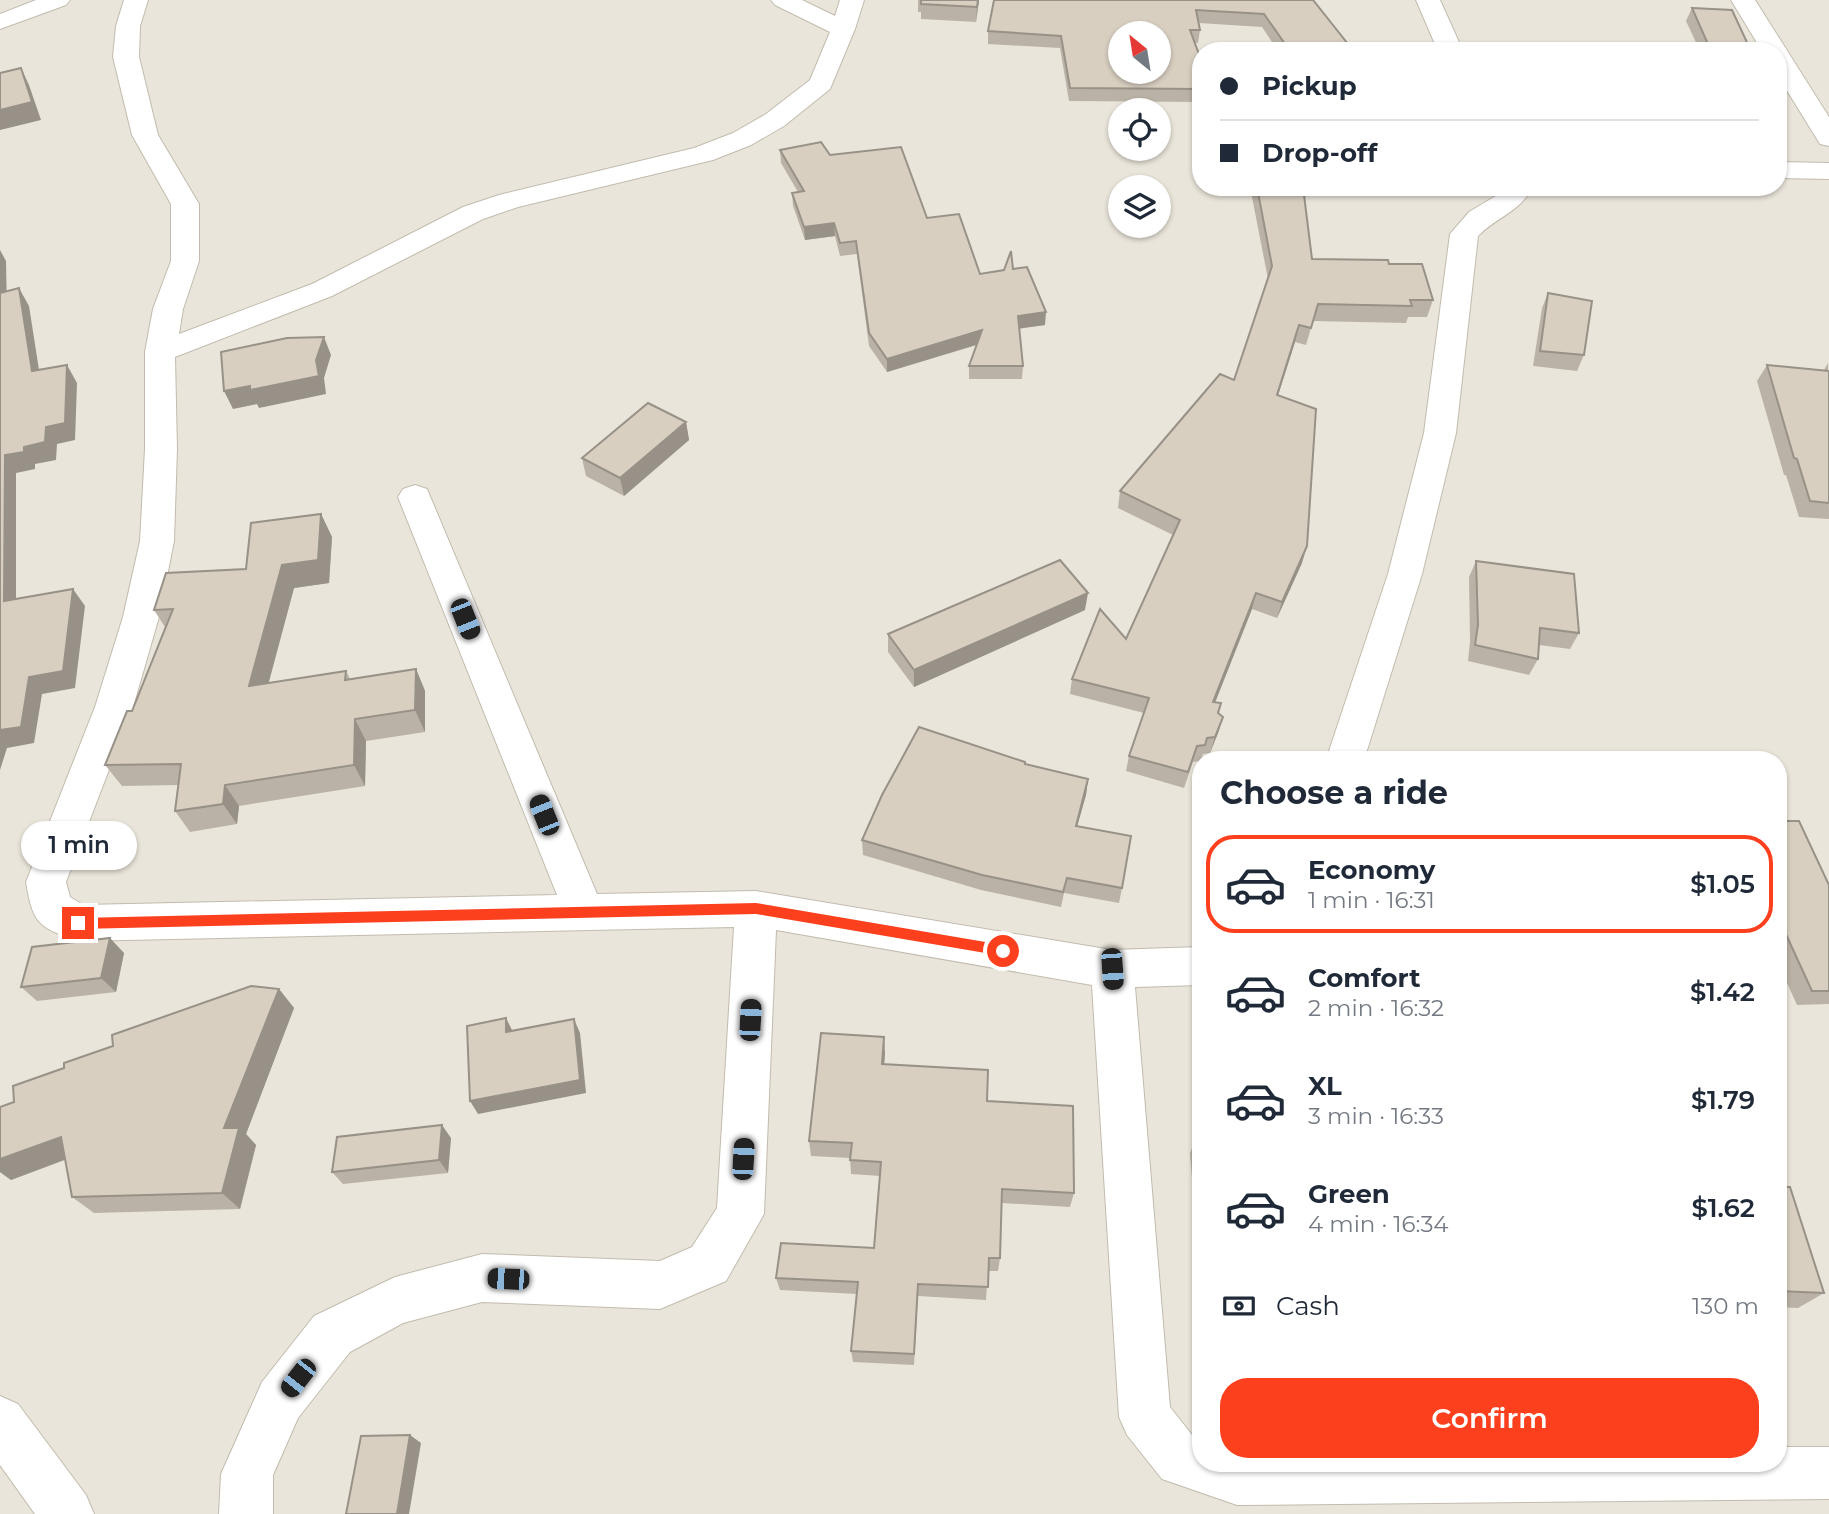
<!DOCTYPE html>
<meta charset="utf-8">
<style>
:root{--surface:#fff;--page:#f6f6f7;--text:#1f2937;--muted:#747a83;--line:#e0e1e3;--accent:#fc3f1d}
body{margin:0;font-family:Montserrat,sans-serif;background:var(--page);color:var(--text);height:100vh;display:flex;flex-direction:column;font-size:26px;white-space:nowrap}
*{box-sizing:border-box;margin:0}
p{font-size:23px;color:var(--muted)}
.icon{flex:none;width:38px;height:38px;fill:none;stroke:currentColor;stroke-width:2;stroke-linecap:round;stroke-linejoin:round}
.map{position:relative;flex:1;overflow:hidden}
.sheet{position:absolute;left:1192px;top:751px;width:595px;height:721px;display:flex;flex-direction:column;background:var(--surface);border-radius:28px;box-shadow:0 2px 5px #0004}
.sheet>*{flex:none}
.guide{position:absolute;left:1192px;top:42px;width:595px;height:154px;border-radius:28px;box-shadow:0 2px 5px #0004;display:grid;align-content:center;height:154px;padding:0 28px;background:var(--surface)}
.needle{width:46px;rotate:330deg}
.tools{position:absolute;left:1108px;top:21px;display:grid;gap:14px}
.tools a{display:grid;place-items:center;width:63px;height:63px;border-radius:50%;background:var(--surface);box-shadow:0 2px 5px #0004;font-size:35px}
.end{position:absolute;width:32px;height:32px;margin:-16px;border:9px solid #fc3f1d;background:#fff;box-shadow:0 0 0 4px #fff}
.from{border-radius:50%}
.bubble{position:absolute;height:49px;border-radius:24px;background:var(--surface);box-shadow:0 2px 5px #0004;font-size:23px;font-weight:600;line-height:49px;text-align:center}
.car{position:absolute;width:21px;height:42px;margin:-21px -10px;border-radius:9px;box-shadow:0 0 5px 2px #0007;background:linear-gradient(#222 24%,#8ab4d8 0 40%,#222 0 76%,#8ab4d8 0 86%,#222 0)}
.guide b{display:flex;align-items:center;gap:24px;height:66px;font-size:26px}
.guide b+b{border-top:2px solid var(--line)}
.guide i{width:18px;height:18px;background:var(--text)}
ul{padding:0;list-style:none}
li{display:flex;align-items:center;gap:21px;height:98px;margin:0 14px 10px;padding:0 14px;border:4px solid transparent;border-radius:28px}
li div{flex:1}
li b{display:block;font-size:26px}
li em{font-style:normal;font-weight:600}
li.current{border-color:var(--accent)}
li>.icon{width:63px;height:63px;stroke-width:1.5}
h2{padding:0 28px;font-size:32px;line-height:84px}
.pay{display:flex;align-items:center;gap:18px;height:77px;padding:0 28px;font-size:26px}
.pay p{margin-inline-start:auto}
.primary-button{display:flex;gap:14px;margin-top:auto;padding:14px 28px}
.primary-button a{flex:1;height:80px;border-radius:28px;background:var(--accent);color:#fff;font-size:28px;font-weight:600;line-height:80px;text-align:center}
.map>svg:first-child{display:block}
</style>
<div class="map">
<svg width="1829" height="1514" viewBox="0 0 1829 1514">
<rect width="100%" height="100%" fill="#f6f3ec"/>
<path fill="#eae5da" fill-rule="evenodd" d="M0,0H1829V1514H0ZM1120,33H1158V72H1120ZM1200,51H1778V187H1200ZM1120,110H1158V149H1120ZM1120,187H1158V226H1120ZM1200,760H1778V1463H1200Z"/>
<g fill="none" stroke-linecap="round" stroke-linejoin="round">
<defs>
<g id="minor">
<path d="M36,0H70L66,5L0,29V14Z"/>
<path d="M124,0H148L140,26L139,57L158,135L199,204V261L183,309L179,334L312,284L463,207L499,195L694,148L733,133L766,114L810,80L830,32L775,5L771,0H802L835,16L840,0H864L855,29L830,89L784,126L751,145L713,160L518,207L483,219L332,296L175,357L177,449L174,541L159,617L133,707L66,882L70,897L83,905L557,895L398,497L403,489L415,485L427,489L597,894L756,891L1112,950L1200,947V985L1135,987L1170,1407L1196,1440L1200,1441V1463H1778V1447H1829V1499L1237,1505L1162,1479L1127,1435L1119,1417L1092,985L776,930L764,1214L726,1281L660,1309L482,1302L403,1323L350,1352L298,1418L273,1475V1514H219L221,1474L262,1382L314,1316L395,1277L482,1254L660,1261L692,1247L717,1208L734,927L78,941C38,927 33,924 26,882L95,707L123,617L140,541L145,449V352L153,309L171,261V204L132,135L113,57L116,26Z"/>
<path d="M1416,0H1440L1463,51H1438Z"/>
<path d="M1731,0H1755L1829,117V146L1820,144L1778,76V51H1762Z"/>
<path d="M1778,162L1829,163V179L1778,178Z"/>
<path d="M1496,187H1524L1527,196C1514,214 1493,220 1478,236L1456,433L1422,574L1364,760H1326L1388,574L1424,433L1450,234L1469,212L1499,194Z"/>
<path d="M0,1396L18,1404L86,1495L94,1514H35L0,1465Z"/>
</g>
</defs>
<use href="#minor" stroke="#c2bbae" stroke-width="2"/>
<use href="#minor" fill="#fff" fill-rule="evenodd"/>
</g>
<g fill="#bab2a6">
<path d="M918,0H979L976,22L921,19V12H918Z"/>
<path d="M994,0H1313L1348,44L1347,51H1278L1262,27L1199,23L1200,30L1198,43H1195L1200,57V102L1069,101L1060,48L988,44V31Z"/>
<path d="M1692,8L1751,51H1700L1686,21Z"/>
<path d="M780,150L830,155L927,218L980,274L1013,269L1045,325L1019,328L1023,366L1022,379H969V366L977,345L887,372L869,346L857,254L840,256L835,236L805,240L793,206L792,193L798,192L781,163Z"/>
<path d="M1250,187H1303L1312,259L1389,264L1433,300L1427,317H1408L1406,323L1313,321L1306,345L1295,342L1278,395L1302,563L1277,618L1252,609L1215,702L1219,713L1223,717L1218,733L1210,753L1203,754L1200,761L1193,762L1184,788L1126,771L1129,756L1144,713L1070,694L1072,679L1126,639L1173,535L1118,508L1120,491L1234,380L1268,279Z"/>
<path d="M1548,293L1584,355L1577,371L1533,366L1542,308Z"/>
<path d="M1828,363L1829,519L1799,517L1786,475H1784L1757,381L1767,365L1824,370Z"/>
<path d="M686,422L689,440L624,496L586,476L582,458Z"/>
<path d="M321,514L332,537L329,583L294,588L268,683L346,671L350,679L416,669L425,691V732L366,741L365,786L239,806L237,824L190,832L175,811L178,785L122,786L105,765L132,711L165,627L154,610L246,569Z"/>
<path d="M1476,561L1579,633L1570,649L1539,645L1538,659L1529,675L1468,661L1470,641L1469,577Z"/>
<path d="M1085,610L914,687L888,652V634Z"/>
<path d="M1025,764L1088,779L1086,795L1077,826L1122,888L1119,903L1064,893L1061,907L981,890L863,855L862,840Z"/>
<path d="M1778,807L1784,821L1829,885V1004L1797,1005L1778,963Z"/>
<path d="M124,953L116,992L37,1001L21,987Z"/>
<path d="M279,989L294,1008L246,1134L256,1145L240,1209L94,1213L72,1197L65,1160L11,1180L0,1172V1107L14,1102Z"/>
<path d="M885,1053L884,1064L987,1101L1074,1193L1070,1207L1001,1203L1000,1258L998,1271H988L986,1300L918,1296L914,1365L853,1362L851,1351L857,1294L780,1290L776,1278L874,1248L880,1176L851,1174L850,1158L811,1156L809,1141Z"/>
<path d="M1197,1136H1200V1245L1197,1244L1190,1153Z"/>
<path d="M451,1138L448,1173L343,1184L332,1172Z"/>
<path d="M1778,1187L1824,1293L1798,1308L1778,1307Z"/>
</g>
<g fill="#979187">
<path d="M978,0H979L976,22L977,7Z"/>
<path d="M1348,44L1347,51H1335L1336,46Z"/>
<path d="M21,68L29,85L41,120L0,130V110Z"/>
<path d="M834,223L835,236L805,240L804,227Z"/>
<path d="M0,250L6,261L7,312L0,300Z"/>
<path d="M19,288L29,306L42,389L32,371Z"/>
<path d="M1046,312L1045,325L1017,329L1018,316Z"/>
<path d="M1299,325L1295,342L1273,411L1277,395Z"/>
<path d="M982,330V343L887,372V359Z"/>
<path d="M324,337L331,355L324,378L326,394L259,408L257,404L233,409L224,391Z"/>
<path d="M67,365L77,383L75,440L57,444L56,460L35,464V469L16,473V618L4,601L5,455L24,447L46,427Z"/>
<path d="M686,422L689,440L624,496L620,478Z"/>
<path d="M321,514L332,537L329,583L294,588L262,708L249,686L282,565Z"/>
<path d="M1307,546L1302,563L1277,618L1282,602Z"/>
<path d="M73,589L85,606L75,688L42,694L34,743L7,748L0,770V730L29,677Z"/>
<path d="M1088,593L1085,610L914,687V670Z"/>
<path d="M1256,593L1252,609L1209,718L1213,702Z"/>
<path d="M416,669L425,691V732L415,710Z"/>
<path d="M1223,717L1218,733L1210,753L1215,737Z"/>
<path d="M355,719L366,741L365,786L354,765Z"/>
<path d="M1088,779L1086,795L1073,841L1076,826Z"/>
<path d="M225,785L239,806L237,824L223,804Z"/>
<path d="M110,938L124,953L116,992L101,978Z"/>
<path d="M279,989L294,1008L246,1134L256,1145L240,1209L222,1193L224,1128Z"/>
<path d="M506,1018L513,1032H506Z"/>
<path d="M574,1019L580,1033L586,1093L478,1114L470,1101Z"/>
<path d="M884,1037L885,1053L883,1080L882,1064Z"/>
<path d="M442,1125L451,1138L448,1173L439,1160Z"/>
<path d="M61,1137L82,1153L11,1180L0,1172V1159Z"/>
<path d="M410,1435L421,1443L409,1514H397Z"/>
</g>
<g fill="#d8cfc1" stroke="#979187" stroke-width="2" fill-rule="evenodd">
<path d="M921,0H978L977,7L921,4Z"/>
<path d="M994,0H1313L1348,44L1336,46L1340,51H1290L1264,14L1196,10L1200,30H1190L1200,57V89L1070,88L1061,36L988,31ZM1120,33H1158V72H1120Z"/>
<path d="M1692,8L1732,10L1751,51H1711Z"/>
<path d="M21,68L32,102L0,110V73Z"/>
<path d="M821,142L830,155L901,147L927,218L959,214L980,274L1004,270L1011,251L1013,269L1027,267L1046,312L1018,316L1023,366H969L982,330L887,359L869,333L856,241L840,243L834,223L804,227L792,193L804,191L780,150Z"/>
<path d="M1257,187H1303L1312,259L1388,260L1389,264H1422L1433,300H1410L1412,306L1318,304L1311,328L1299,325L1277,395L1316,409L1307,546L1282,602L1256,593L1213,702L1221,703L1218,713L1223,717L1215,737L1207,738L1205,745L1197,746L1188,772L1129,756L1149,698L1072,679L1100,609L1126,639L1180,520L1120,491L1220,374L1234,380L1272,266Z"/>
<path d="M19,288L32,371L67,365L65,423L46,427L45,442L24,447V452L5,455L4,601L73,589L63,671L29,677L21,727L0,730V293Z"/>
<path d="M1548,293L1592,301L1584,355L1540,351Z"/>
<path d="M324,337L316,360L319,376L250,390V386L224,391L221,352L287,338Z"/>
<path d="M1767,365L1829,371V503L1810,501L1797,459L1794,458Z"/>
<path d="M648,403L686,422L620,478L582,458Z"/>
<path d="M321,514L318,560L282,565L249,686L346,671L345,680L416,669L415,710L355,719L354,765L225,785L223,804L175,811L181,764L105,765L127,711H132L173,609L154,610L166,573L246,569L251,523Z"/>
<path d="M1060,560L1088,593L914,670L888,634Z"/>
<path d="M1476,561L1574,574L1579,633L1540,628L1538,659L1475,645L1478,625Z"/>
<path d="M919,727L1025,762V764L1088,779L1076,826L1131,836L1122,888L1067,878L1063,892L982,875L862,840L882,795Z"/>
<path d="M1778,807L1784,821H1799L1829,885V991H1812L1778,917Z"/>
<path d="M110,938L101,978L21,987L32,947Z"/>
<path d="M251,986L279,989L224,1128H239L222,1193L72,1197L61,1137L0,1159V1107L14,1102L13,1086L64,1068V1063L113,1046L112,1035Z"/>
<path d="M506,1018V1032L574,1019L580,1080L470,1101L467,1026Z"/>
<path d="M821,1033L884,1037L882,1064L988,1070L987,1101L1073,1106L1074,1193L1002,1189L1000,1258H989L988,1287L918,1284L914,1354L851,1351L858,1282L776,1278L781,1243L874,1248L881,1162L850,1160L852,1143L809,1141Z"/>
<path d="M442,1125L439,1160L332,1172L337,1137Z"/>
<path d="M1197,1136H1200V1183Z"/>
<path d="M1778,1187H1790L1824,1293L1778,1291Z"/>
<path d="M410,1435L397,1514H346L361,1436Z"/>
</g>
<path fill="#fc3f1d" d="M756,903L1003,945L1009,951L1003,956L756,914L78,929L72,923L78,918Z"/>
</svg>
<div class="tools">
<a><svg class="needle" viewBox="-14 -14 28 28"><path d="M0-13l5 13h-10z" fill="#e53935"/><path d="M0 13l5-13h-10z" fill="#747a83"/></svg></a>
<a><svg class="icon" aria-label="locate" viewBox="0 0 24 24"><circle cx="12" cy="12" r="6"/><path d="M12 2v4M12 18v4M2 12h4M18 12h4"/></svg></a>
<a><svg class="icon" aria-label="layers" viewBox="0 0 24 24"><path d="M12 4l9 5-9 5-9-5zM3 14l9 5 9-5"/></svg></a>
</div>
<i class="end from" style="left:1003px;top:951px"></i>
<i class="end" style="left:78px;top:923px"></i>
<div class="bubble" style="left:21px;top:821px;width:116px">1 min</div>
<i class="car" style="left:465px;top:619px;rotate:158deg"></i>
<i class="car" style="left:544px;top:815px;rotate:338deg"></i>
<i class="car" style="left:1112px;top:969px;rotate:176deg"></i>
<i class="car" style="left:750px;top:1020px;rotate:3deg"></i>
<i class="car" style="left:743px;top:1159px;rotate:3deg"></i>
<i class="car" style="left:508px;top:1279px;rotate:272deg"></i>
<i class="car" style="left:298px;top:1378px;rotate:218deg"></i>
<div class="guide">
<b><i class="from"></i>Pickup</b>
<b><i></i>Drop-off</b>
</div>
<section class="sheet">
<h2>Choose a ride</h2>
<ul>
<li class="current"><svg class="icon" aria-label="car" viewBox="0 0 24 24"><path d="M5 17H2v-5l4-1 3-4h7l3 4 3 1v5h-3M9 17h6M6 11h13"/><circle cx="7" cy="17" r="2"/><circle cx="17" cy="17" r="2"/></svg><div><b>Economy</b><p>1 min · 16:31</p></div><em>$1.05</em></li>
<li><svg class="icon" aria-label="car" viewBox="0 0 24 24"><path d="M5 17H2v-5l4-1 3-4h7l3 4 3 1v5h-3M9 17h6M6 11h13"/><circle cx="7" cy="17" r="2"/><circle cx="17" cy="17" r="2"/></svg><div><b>Comfort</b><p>2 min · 16:32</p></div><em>$1.42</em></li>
<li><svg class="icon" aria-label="car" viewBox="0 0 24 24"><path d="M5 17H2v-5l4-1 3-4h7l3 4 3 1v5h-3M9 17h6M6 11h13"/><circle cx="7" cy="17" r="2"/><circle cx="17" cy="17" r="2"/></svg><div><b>XL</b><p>3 min · 16:33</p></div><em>$1.79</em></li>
<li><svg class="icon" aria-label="car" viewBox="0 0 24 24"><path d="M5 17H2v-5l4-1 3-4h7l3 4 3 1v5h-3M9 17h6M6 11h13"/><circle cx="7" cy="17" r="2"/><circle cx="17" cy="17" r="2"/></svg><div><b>Green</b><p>4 min · 16:34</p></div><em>$1.62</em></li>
</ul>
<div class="pay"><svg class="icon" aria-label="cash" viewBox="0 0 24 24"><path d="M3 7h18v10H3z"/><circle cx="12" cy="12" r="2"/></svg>Cash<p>130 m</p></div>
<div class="primary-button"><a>Confirm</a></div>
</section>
</div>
